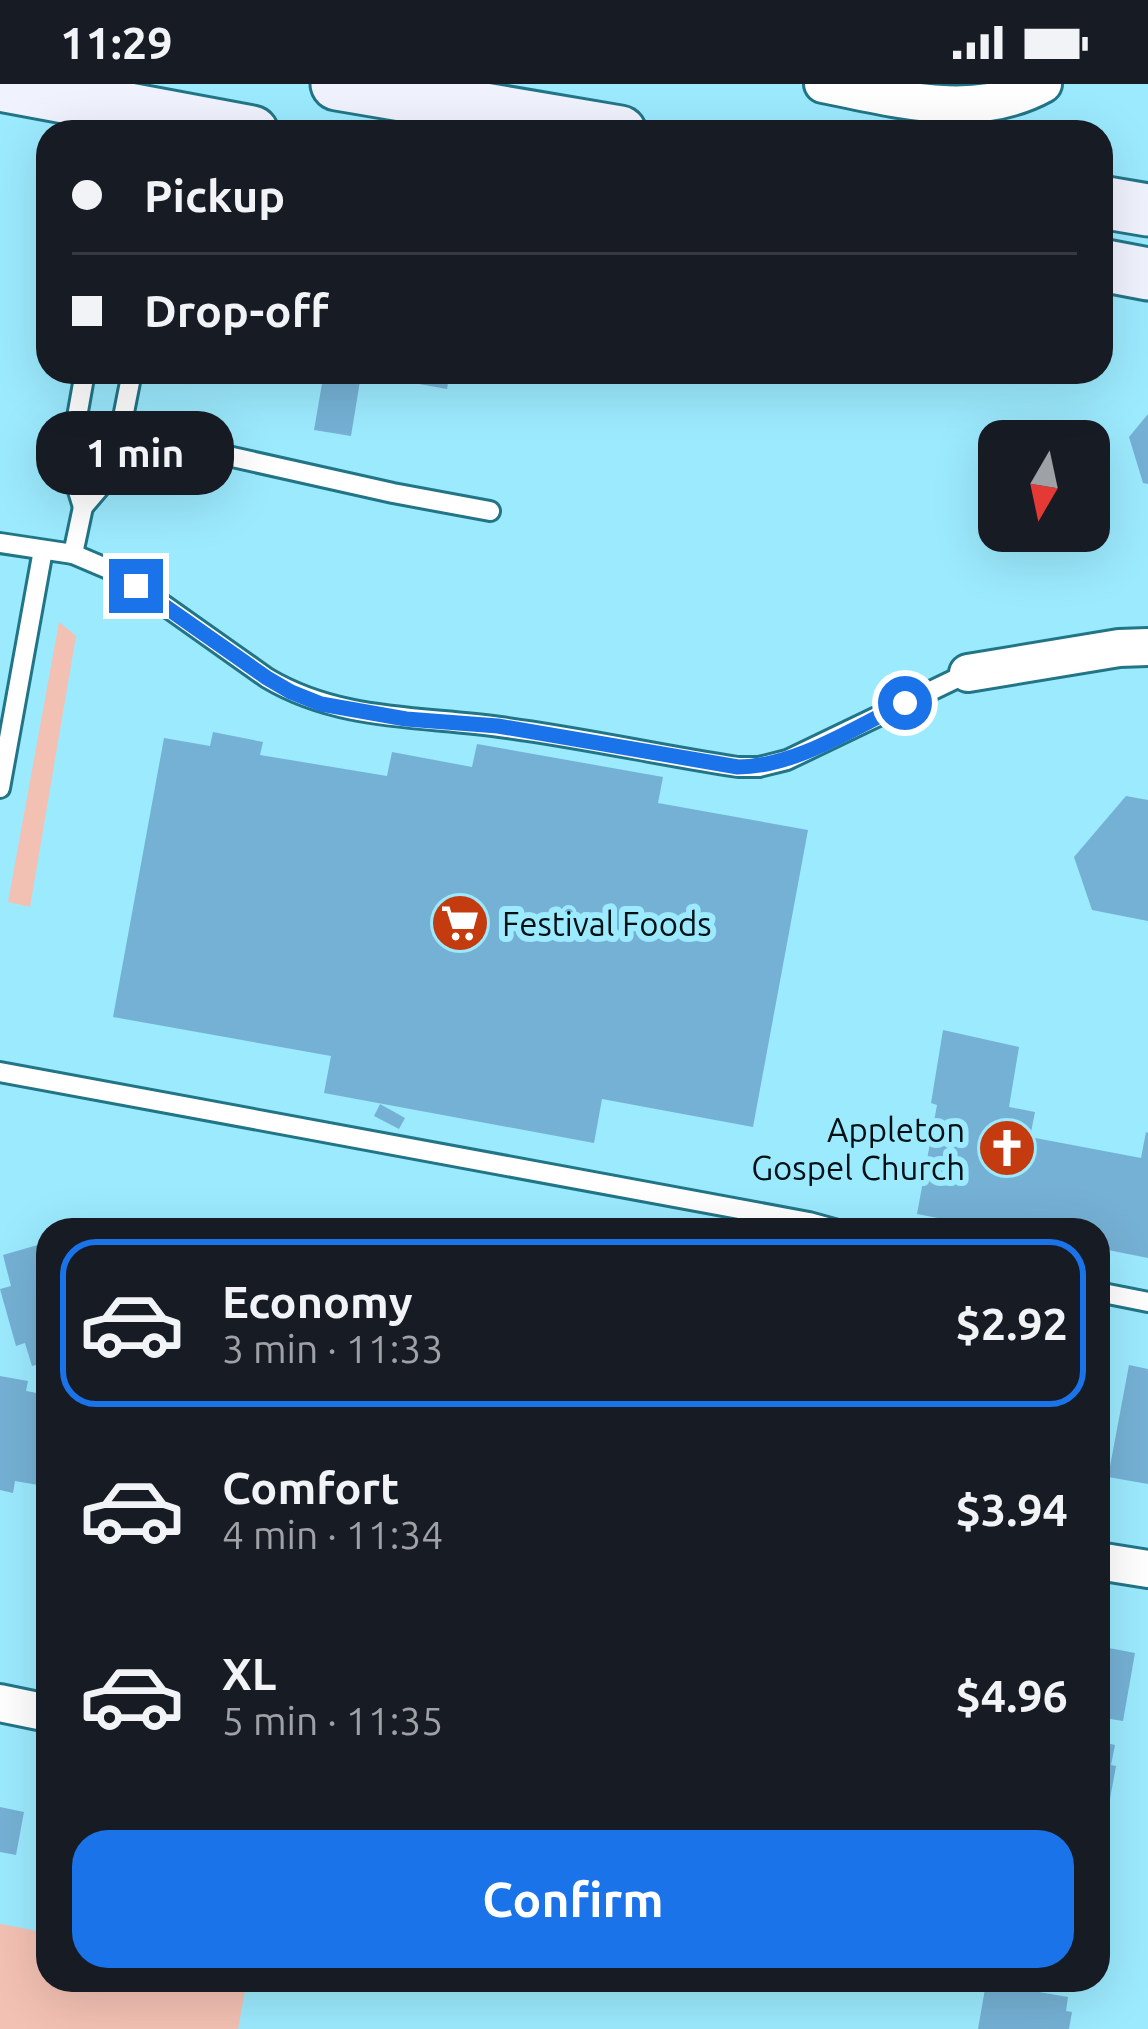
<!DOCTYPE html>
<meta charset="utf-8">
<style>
:root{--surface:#171b24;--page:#20242c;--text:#f1f3f6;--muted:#9ea1a6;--line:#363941;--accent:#1a73e8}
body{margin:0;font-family:Ubuntu,sans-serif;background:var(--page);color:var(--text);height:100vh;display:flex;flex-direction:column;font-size:45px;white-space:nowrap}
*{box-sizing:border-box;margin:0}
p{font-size:39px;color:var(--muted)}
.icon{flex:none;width:66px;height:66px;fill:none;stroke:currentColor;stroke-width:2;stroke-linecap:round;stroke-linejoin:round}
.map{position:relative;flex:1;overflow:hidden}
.details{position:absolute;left:36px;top:1134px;width:1074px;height:774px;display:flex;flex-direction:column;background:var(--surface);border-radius:36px;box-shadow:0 12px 48px #0002}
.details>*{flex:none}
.top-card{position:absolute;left:36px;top:36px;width:1077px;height:264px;border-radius:36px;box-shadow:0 12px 48px #0002;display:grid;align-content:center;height:264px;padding:0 36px;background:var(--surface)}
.needle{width:78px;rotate:189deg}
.buttons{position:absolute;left:978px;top:336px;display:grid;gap:24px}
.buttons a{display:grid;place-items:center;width:132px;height:132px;border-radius:24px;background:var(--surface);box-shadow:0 12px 48px #0002;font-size:60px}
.end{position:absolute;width:54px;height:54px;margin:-27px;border:15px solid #1a73e8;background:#fff;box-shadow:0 0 0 6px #fff}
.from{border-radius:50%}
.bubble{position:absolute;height:84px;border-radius:36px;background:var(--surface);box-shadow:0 12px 48px #0002;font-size:39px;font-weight:600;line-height:84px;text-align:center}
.top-card b{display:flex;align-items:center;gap:42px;height:114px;font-size:45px}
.top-card b+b{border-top:3px solid var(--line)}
.top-card i{width:30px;height:30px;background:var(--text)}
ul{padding:21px 0 0;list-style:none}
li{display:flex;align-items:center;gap:36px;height:168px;margin:0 24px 18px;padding:0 12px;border:6px solid transparent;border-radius:36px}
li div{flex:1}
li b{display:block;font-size:45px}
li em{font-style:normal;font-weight:600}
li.current{border-color:var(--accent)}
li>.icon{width:108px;height:108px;stroke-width:1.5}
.cta{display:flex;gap:24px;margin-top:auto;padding:24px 36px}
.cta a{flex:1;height:138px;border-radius:36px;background:var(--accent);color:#fff;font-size:48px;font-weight:600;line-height:138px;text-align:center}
.status{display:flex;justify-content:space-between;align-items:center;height:84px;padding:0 60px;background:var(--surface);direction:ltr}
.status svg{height:33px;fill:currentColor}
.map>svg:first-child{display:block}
</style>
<div class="status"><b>11:29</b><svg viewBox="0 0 49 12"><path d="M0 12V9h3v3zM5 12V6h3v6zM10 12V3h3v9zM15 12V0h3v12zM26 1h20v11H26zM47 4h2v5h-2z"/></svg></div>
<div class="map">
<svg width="1148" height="1945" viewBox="0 0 1148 1945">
<rect width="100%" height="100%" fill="#9ceafe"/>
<g fill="#f3c1b3">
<path d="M59,538L76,552L30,823L8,818Z"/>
<path d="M0,1840L48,1849V1896H247L238,1945H0Z"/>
</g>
<g fill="#75b1d5">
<path d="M324,288H370L368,298L360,297L351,352L314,346Z"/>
<path d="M408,288H450L447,305L419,300L420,293Z"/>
<path d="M1148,330V400L1143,399L1129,353Z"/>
<path d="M213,648L263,658L260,671L387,692L392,668L472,683L477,660L663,693L658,719L808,746L753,1043L602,1015L594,1059L324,1009L331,972L113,933L164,654L210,662Z"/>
<path d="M1126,712L1148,716V837L1092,826L1074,773Z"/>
<path d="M943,946L1019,963L1009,1023L1035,1028L1030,1053L1141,1074L1146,1048L1148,1049V1174L1098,1164V1146H1000L917,1130L937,1021L931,1019Z"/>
<path d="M380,1020L405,1034L399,1045L374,1032Z"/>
<path d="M48,1158V1278L32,1282L25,1259L16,1262L0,1205L11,1202L3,1171Z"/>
<path d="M1129,1281L1148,1285V1400L1108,1393Z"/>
<path d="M0,1292L28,1297L26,1307L48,1311V1383L44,1402L15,1397L13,1409L0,1406Z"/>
<path d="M1098,1558L1109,1560V1564L1135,1569L1123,1637L1098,1633Z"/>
<path d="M1098,1657L1115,1661L1111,1681L1116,1682L1104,1748L1098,1747Z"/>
<path d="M0,1723L24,1728L16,1771L0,1768Z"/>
<path d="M986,1899L1068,1913L1066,1927L1072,1928L1069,1945H978Z"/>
</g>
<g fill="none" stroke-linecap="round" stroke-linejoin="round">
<defs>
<g id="lane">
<path d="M85,288L69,378L83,423L112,389L132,288"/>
<path d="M76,338L393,409L490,427"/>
<path d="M0,459L73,470L120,490L267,594C339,637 419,632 500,643C579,653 658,671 738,683H759L787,676L968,589"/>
<path d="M73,470L83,423"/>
<path d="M0,704L43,466"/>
<path d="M0,988L809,1138L838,1146"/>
<path d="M1098,1208L1148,1218"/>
</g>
<g id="street">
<path d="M823,0C895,14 974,38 1043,0"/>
<path d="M968,589L1119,564L1148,563"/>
<path d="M1098,1477L1148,1485"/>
<path d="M0,1619L48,1629"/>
</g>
<g id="secondary">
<path d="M337,0L620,48"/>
<path d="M0,1L252,48"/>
<path d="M1101,118L1148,126"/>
<path d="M1101,181L1148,190"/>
</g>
</defs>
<use href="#lane" stroke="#227587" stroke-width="24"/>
<use href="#street" stroke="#227587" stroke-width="42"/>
<use href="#secondary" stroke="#227587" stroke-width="57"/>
<use href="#lane" stroke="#fff" stroke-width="18"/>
<use href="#street" stroke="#fff" stroke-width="36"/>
<use href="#secondary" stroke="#f0f2fd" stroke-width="51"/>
</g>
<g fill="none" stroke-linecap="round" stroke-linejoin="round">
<path stroke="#1a73e8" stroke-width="15" d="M136,502L267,594L291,608L321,620L406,635L498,642L738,683C795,683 854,644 905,619"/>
</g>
<defs>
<symbol id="supermarket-disc" viewBox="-11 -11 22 22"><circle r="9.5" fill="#c33b0f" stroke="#9ceafe"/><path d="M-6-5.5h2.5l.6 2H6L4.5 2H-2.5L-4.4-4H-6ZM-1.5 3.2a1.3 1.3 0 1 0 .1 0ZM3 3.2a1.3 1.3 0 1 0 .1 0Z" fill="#fff"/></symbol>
<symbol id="church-disc" viewBox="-11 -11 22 22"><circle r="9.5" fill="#c33b0f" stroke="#9ceafe"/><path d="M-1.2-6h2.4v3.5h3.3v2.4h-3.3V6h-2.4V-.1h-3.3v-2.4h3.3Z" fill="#fff"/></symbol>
</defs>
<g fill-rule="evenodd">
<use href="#supermarket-disc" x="427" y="806" width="66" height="66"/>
<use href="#church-disc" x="974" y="1031" width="66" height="66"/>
</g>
<g text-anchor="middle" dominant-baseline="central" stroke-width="12" stroke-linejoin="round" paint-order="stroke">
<g font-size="33" fill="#001015" stroke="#9ceafe" text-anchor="start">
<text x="502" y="839">Festival Foods</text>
<text x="965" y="1045" text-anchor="end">Appleton<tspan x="965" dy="38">Gospel Church</tspan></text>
</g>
</g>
</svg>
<div class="buttons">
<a><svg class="needle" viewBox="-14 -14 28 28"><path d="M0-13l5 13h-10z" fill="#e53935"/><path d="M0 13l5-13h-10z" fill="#9ea1a6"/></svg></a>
</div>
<i class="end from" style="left:905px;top:619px"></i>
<i class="end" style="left:136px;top:502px"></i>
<div class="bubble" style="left:36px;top:327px;width:198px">1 min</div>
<div class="top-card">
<b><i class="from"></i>Pickup</b>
<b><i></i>Drop-off</b>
</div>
<section class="details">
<ul>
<li class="current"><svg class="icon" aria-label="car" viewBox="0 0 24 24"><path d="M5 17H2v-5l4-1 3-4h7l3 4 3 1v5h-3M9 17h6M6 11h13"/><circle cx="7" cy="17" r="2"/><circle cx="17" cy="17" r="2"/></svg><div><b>Economy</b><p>3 min · 11:33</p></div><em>$2.92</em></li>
<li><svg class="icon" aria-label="car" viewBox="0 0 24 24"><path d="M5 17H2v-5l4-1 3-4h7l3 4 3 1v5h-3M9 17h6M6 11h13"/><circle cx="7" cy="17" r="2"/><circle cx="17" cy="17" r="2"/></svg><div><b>Comfort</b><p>4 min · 11:34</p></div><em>$3.94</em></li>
<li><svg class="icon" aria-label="car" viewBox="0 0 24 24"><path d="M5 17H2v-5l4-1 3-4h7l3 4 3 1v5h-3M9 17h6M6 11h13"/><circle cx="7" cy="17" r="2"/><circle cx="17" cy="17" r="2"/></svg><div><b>XL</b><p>5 min · 11:35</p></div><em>$4.96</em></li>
</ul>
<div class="cta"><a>Confirm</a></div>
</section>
</div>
